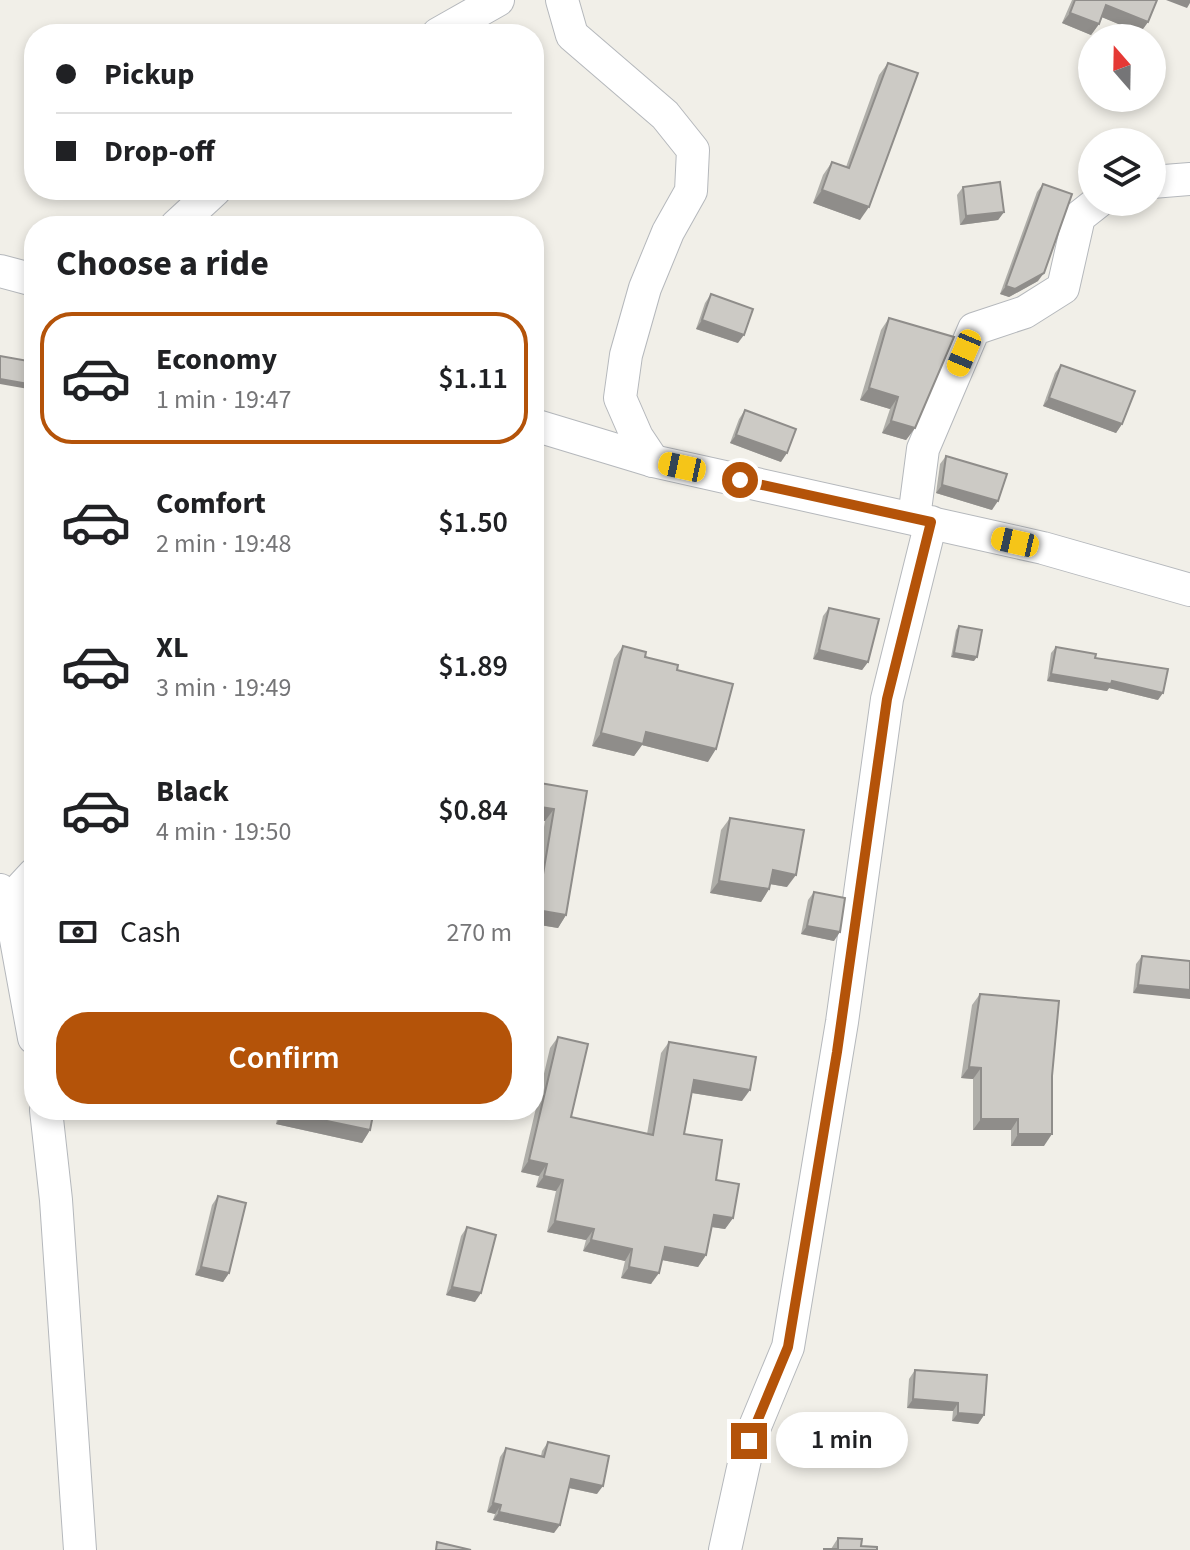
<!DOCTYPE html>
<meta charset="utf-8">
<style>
:root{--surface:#fff;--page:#f2f2f2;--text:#202124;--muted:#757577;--line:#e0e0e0;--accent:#b45309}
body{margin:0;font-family:"Source Sans 3",sans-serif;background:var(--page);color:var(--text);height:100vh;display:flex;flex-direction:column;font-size:30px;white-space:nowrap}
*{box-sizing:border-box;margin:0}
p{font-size:26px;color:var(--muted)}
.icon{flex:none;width:44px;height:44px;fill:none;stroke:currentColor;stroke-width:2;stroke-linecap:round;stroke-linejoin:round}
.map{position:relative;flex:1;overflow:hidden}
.drawer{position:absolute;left:24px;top:216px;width:520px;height:904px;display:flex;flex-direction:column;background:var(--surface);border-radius:32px;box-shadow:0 4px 12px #0003}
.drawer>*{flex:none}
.hud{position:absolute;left:24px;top:24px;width:520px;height:176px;border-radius:32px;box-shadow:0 4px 12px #0003;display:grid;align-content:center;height:176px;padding:0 32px;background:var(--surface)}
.needle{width:52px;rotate:340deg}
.tools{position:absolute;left:1078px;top:24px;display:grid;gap:16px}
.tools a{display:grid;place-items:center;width:88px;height:88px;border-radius:50%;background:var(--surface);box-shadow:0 4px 12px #0003;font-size:40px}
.end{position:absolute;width:36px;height:36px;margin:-18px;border:10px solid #b45309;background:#fff;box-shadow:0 0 0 4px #fff}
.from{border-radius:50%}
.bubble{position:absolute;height:56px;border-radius:28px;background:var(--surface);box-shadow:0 4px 12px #0003;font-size:26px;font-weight:600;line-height:56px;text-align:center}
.car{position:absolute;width:24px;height:48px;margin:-24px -12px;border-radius:10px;box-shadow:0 0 6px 2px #0007;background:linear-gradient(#f5c518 24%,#345 0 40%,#f5c518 0 76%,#345 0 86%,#f5c518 0)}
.hud b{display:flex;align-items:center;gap:28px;height:76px;font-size:30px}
.hud b+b{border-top:2px solid var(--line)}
.hud i{width:20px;height:20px;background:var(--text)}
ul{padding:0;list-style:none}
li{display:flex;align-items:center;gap:24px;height:132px;margin:0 16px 12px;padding:0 16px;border:4px solid transparent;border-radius:32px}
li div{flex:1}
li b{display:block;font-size:30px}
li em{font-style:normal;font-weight:600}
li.selected{border-color:var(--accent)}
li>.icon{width:72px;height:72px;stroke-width:1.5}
h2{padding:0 32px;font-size:36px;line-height:96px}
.pay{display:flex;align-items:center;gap:20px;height:88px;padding:0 32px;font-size:30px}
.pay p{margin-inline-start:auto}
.primary-button{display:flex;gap:16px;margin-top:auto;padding:16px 32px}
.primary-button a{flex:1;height:92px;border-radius:32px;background:var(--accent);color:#fff;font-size:32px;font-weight:600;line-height:92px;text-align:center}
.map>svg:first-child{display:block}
</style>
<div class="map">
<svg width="1190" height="1550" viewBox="0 0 1190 1550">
<rect width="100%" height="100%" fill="#f1efe8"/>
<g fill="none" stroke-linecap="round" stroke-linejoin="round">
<defs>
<g id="street">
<path d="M562,0L572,35L665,115L693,150L691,191L668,232L645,288L626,355L620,398L637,437L653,461"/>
<path d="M438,34L498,0"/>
<path d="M1152,182L1190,179"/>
<path d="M176,226L215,190"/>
<path d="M0,271L34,280"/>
<path d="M534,425L653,461L1043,548L1190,590"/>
<path d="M914,518L923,449L974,329L1025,312L1063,288L1079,217L1098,202"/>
<path d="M0,890L9,901L34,1038"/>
<path d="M9,901L34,874"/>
<path d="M46,1110L56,1200L80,1550"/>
<path d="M725,1550L749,1441L788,1347L842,1022L887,699L931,522"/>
</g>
</defs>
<use href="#street" stroke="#b5b8bc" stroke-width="34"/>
<use href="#street" stroke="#fff" stroke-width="32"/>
</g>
<g fill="#afaea9">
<path d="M1072,0H1157L1148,22L1140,33L1102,17L1099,24L1091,35L1062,23Z"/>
<path d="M888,63L860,220L813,203L823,175L832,162L846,167L879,75Z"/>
<path d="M1043,184L1038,281L1009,297L1000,294L1037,192Z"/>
<path d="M963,187L1004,212L998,220L960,225L957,195Z"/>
<path d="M711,294L738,343L696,329L705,303Z"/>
<path d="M889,318L915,428L906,440L882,433L890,409L860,400L881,330Z"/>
<path d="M1061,365L1122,424L1116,433L1043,406L1055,373Z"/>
<path d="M745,410L781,462L730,443L739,419Z"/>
<path d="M946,456L992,510L936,493L940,464Z"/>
<path d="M829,608L868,662L862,670L813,659L823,616Z"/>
<path d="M959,626L974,661L951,657L956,630Z"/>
<path d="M623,646L677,670L708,762L642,745L634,756L592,746L614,659Z"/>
<path d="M1056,647L1095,658L1158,700L1109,688L1107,691L1047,681L1051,653Z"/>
<path d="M534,782L587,791L566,915L558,928L534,924V887L545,821L534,820Z"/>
<path d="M730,818L787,887L770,884L769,889L761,902L710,893L721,830Z"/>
<path d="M814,892L834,941L801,934L808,900Z"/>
<path d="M1142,956L1190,961L1133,993L1136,964Z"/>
<path d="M980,994L1044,1146H1011V1130H973V1079L961,1078L972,1005Z"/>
<path d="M558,1037L571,1117L647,1134L661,1053L669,1042L742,1101L692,1093L684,1134L716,1180L733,1218L725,1229L711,1227L706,1255L698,1267L662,1260L651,1284L621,1278L625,1261L583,1251L586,1240L547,1232L556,1191L536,1187L539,1176L521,1172L550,1048Z"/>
<path d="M279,1110H374L370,1130L362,1143L276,1124Z"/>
<path d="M218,1196L229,1273L223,1282L195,1275L212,1205Z"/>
<path d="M467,1227L475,1302L446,1295L461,1236Z"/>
<path d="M915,1370L984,1415L978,1424L952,1421L953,1411L907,1408L909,1379Z"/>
<path d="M548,1442L597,1494L569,1488L554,1533L493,1520L495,1514L487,1512L500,1457L506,1448L541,1456L542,1451Z"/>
<path d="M838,1538L861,1546L877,1550H823L824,1549H831Z"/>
</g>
<g fill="#8f8d8a">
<path d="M1166,0H1190V3L1187,8Z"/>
<path d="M1106,5L1148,22L1140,33L1099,16Z"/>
<path d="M1070,13L1099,24L1091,35L1062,23Z"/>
<path d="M822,190L869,207L860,220L813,203Z"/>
<path d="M1004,212L998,220L960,225L966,216Z"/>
<path d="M1044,273L1038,281L1009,297L1000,294L1006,286Z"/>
<path d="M702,320L744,335L738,343L696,329Z"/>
<path d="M0,379L34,385V390L0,384Z"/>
<path d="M869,388L898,397L890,409L860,400Z"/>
<path d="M1049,398L1122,424L1116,433L1043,406Z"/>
<path d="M891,421L915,428L906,440L882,433Z"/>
<path d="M736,435L787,453L781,462L730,443Z"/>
<path d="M942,485L998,501L992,510L936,493Z"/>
<path d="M819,650L868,662L862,670L813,659Z"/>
<path d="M954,653L977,657L974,661L951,657Z"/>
<path d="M1051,674L1112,681L1163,693L1158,700L1109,688L1107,691L1047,681Z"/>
<path d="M646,732L716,749L708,762L642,745L634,756L592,746L601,733Z"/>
<path d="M534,806L554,809L545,821L534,820Z"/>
<path d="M773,870L796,875L787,887L764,883Z"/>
<path d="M719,881L769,889L761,902L710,893Z"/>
<path d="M537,910L566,915L558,928L534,924V914Z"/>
<path d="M807,926L840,932L834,941L801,934Z"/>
<path d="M1138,985L1190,990V999L1133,993Z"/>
<path d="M969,1067L981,1068L973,1079L961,1078Z"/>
<path d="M694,1080L750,1090L742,1101L686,1092Z"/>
<path d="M284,1112L370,1130L362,1143L276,1124Z"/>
<path d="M981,1119H1018L1011,1130H973Z"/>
<path d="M1018,1134H1052L1044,1146H1011Z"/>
<path d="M529,1160L547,1164L539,1176L521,1172Z"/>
<path d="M544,1176L563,1180L556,1191L536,1187Z"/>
<path d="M714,1215L733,1218L725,1229L706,1226Z"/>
<path d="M555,1221L594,1229L586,1240L547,1232Z"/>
<path d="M591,1240L632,1249L625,1261L583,1251Z"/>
<path d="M665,1247L706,1255L698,1267L657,1259Z"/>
<path d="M201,1267L229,1273L223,1282L195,1275Z"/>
<path d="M629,1267L659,1273L651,1284L621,1278Z"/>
<path d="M452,1287L481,1293L475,1302L446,1295Z"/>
<path d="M913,1399L958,1403L953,1411L907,1408Z"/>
<path d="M958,1413L984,1415L978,1424L952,1421Z"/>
<path d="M571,1479L603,1486L597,1494L565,1487Z"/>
<path d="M493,1503L501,1505L495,1514L487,1512Z"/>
<path d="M499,1512L560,1525L554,1533L493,1520Z"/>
</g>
<g fill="#cccac5" stroke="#8f8d8a" stroke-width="2">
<path d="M1075,0H1157L1148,22L1106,5L1099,24L1070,13Z"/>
<path d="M888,63L918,73L869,207L822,190L832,162L849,168Z"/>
<path d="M1000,182L1004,212L966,216L963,187Z"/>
<path d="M1043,184L1072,194L1044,273L1015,289L1006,286Z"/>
<path d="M711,294L753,309L744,335L702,320Z"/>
<path d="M889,318L954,337L915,428L891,421L898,397L869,388Z"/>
<path d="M0,356L34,362V385L0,379Z"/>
<path d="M1061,365L1135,391L1122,424L1049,398Z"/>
<path d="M745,410L796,429L787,453L736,435Z"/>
<path d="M946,456L1007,474L998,501L942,485Z"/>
<path d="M829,608L879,619L868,662L819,650Z"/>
<path d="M959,626L982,630L977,657L954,653Z"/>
<path d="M623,646L646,652L645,657L678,665L677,670L733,684L716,749L646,732L643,744L601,733Z"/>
<path d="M1056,647L1096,654L1095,658L1168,669L1163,693L1112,681L1111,684L1051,674Z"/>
<path d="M534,782L587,791L566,915L537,910L554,809L534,806Z"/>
<path d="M730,818L804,830L796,875L773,870L769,889L719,881Z"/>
<path d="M814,892L845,898L840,932L807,926Z"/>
<path d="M1142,956L1190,961V990L1138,985Z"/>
<path d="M980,994L1059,1001L1052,1076V1134H1018V1119H981V1068L969,1067Z"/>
<path d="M558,1037L588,1044L571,1117L653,1135L669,1042L756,1057L750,1090L694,1080L684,1134L722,1140L716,1180L739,1184L733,1218L714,1215L706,1255L665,1247L659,1273L629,1267L632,1249L591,1240L594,1229L555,1221L563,1180L544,1176L547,1164L529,1160Z"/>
<path d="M285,1110H374L370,1130L284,1112Z"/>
<path d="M218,1196L246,1203L229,1273L201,1267Z"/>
<path d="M467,1227L496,1235L481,1293L452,1287Z"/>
<path d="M915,1370L987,1375L984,1415L958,1413V1403L913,1399Z"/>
<path d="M548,1442L609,1456L603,1486L571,1479L560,1525L499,1512L501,1505L493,1503L506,1448L544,1457Z"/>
<path d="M838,1538L862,1539L861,1546L877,1547V1550H824V1549H838Z"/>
<path d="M437,1542L471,1550H436Z"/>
</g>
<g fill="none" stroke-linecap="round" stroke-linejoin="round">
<path stroke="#b45309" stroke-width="10" d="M740,480L931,522L887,699L837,1052L788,1347L749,1441"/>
</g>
</svg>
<div class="tools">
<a><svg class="needle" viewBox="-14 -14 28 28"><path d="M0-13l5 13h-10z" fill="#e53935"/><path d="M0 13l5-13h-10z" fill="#757577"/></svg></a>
<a><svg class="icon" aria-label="layers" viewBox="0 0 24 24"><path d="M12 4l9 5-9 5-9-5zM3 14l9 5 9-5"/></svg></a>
</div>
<i class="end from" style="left:740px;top:480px"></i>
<i class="end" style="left:749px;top:1441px"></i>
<div class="bubble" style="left:776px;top:1412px;width:132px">1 min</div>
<i class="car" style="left:964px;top:353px;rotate:203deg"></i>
<i class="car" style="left:682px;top:467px;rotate:282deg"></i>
<i class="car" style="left:1015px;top:542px;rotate:283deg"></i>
<div class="hud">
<b><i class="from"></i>Pickup</b>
<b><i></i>Drop-off</b>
</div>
<section class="drawer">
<h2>Choose a ride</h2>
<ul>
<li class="selected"><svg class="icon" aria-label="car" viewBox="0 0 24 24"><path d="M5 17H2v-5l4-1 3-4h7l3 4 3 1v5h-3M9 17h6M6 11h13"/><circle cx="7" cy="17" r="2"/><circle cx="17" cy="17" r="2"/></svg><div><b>Economy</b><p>1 min · 19:47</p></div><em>$1.11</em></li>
<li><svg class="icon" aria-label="car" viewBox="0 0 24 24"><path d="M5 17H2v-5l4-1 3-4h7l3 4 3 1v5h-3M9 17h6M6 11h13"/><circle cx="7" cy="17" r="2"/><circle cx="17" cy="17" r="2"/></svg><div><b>Comfort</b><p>2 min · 19:48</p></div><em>$1.50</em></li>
<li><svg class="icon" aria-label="car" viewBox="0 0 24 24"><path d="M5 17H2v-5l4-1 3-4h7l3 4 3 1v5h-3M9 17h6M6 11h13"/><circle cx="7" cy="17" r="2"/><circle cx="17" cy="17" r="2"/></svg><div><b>XL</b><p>3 min · 19:49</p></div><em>$1.89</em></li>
<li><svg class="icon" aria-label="car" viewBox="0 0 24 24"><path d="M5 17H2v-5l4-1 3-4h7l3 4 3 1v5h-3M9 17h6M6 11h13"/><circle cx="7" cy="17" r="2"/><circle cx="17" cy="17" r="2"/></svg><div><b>Black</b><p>4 min · 19:50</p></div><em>$0.84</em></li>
</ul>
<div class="pay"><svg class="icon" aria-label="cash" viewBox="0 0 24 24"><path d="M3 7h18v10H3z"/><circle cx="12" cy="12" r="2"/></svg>Cash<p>270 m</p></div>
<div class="primary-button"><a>Confirm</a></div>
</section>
</div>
